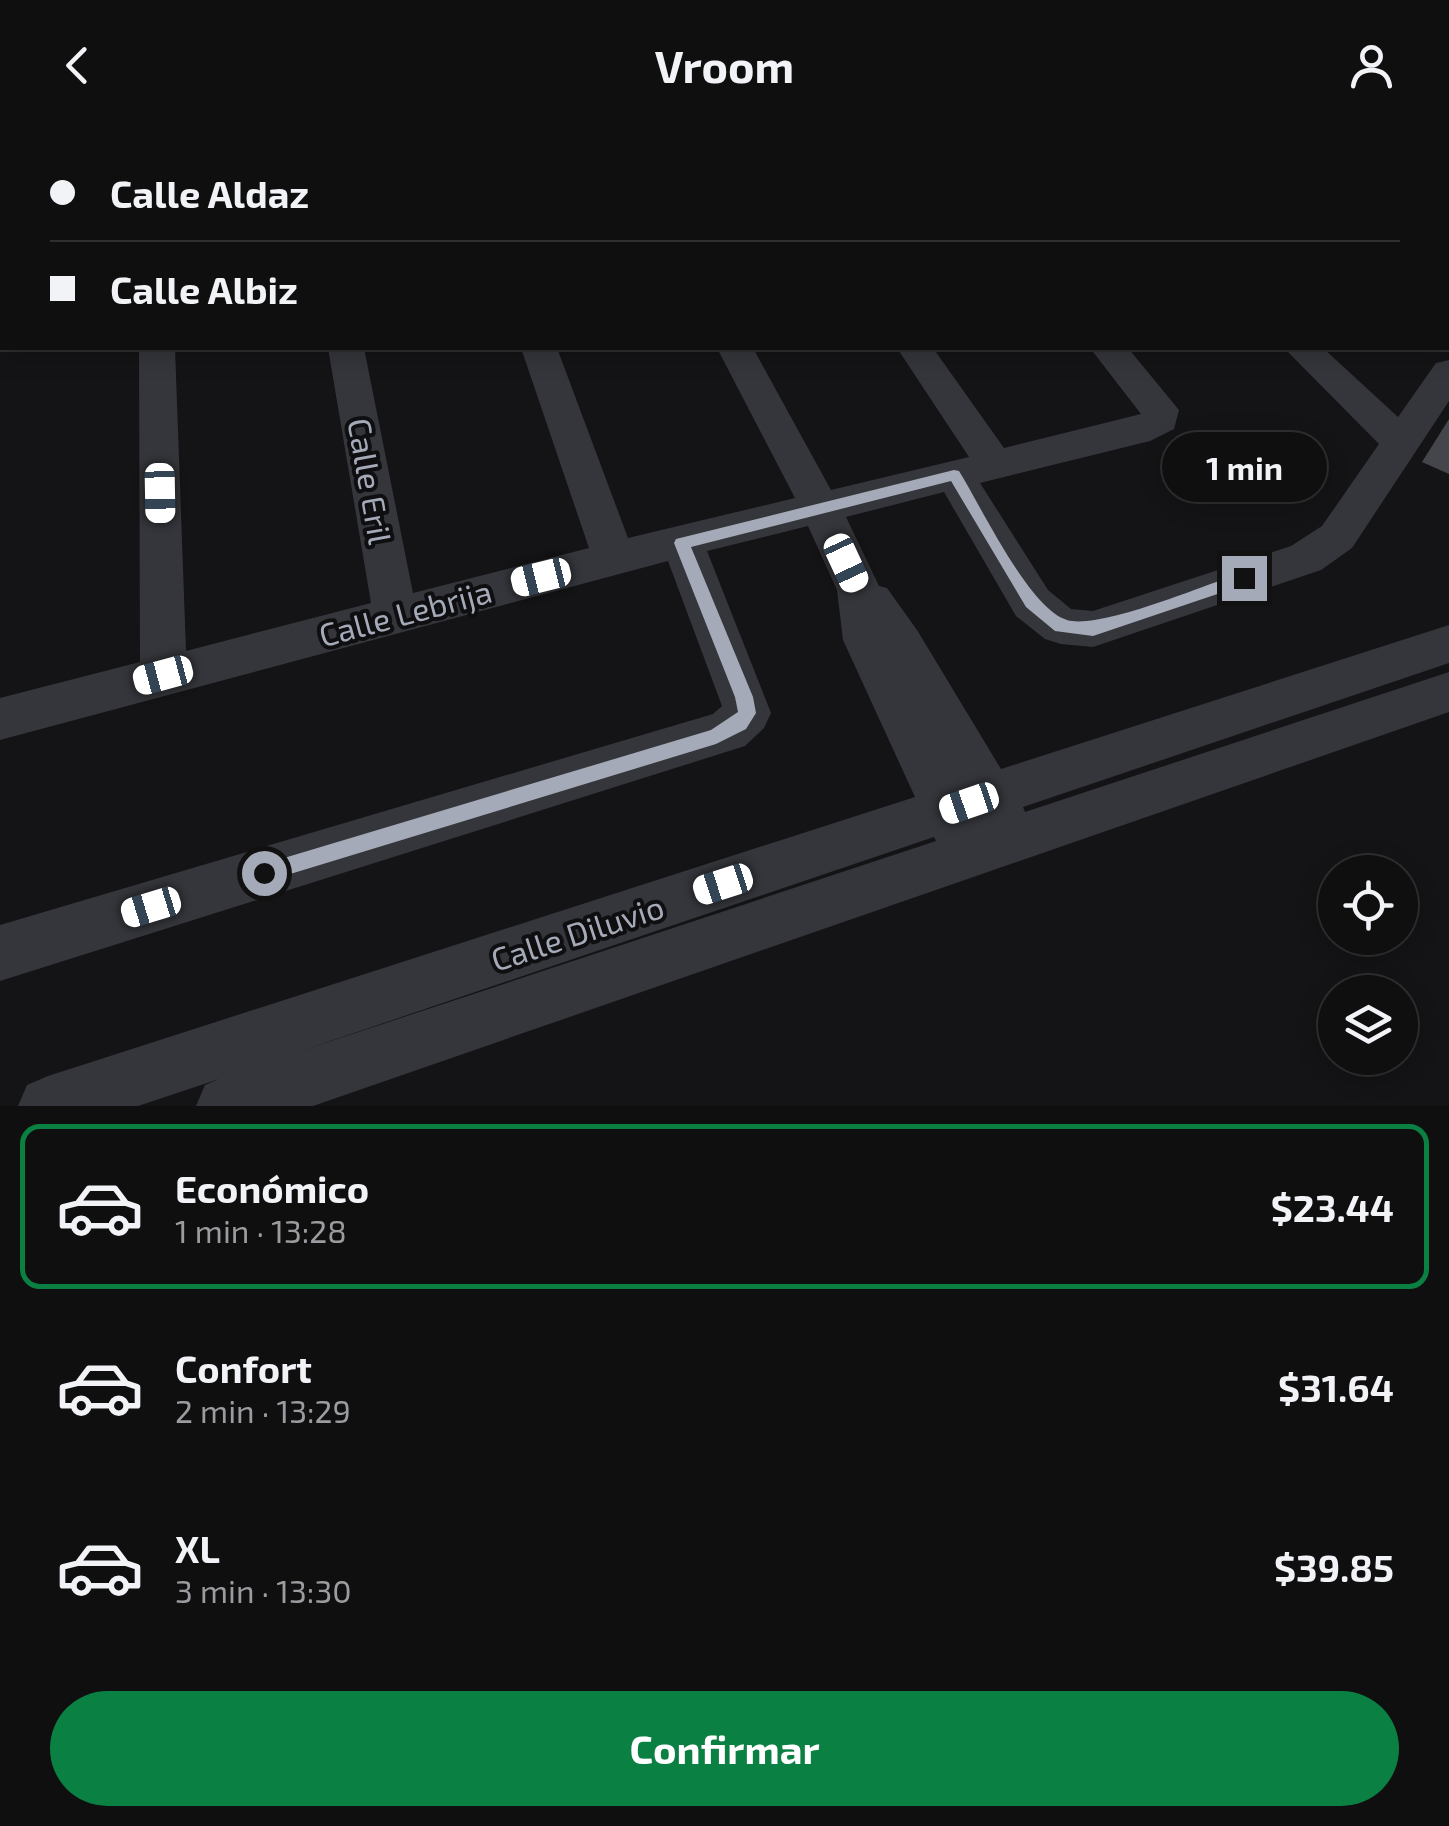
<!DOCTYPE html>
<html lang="es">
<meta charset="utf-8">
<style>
:root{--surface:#0f0f10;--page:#181819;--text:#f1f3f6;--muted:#9b9c9f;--line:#2f2f30;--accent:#0b8043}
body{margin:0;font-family:"Exo 2",sans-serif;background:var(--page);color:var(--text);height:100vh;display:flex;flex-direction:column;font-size:38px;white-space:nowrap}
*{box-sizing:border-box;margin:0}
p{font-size:32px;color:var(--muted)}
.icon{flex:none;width:55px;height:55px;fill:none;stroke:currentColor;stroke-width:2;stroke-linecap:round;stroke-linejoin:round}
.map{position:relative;height:976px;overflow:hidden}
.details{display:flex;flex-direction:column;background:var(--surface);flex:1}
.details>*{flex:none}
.banner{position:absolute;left:0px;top:0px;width:1450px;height:220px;box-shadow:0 5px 25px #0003,0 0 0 2px var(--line);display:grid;align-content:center;height:220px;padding:0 50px;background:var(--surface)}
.fabs{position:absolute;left:1318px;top:725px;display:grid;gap:20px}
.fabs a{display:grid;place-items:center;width:100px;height:100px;border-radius:50%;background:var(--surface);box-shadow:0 5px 25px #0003,0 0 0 2px var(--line);font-size:50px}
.end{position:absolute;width:45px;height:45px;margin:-22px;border:12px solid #a4aab7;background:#111;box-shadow:0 0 0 5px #111}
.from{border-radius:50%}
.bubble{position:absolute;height:70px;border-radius:35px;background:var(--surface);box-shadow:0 5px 25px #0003,0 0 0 2px var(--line);font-size:32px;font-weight:700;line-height:70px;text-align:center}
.car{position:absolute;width:30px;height:60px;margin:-30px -15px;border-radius:12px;box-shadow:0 0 8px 2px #0007;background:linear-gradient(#fff 24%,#345 0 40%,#fff 0 76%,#345 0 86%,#fff 0)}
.banner b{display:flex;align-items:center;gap:35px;height:95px;font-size:38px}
.banner b+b{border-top:2px solid var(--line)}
.banner i{width:25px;height:25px;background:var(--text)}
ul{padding:18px 0 0;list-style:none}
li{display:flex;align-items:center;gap:30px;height:165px;margin:0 20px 15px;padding:0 30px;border:5px solid transparent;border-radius:20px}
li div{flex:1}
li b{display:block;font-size:38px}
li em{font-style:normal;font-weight:700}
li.current{border-color:var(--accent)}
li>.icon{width:90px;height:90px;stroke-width:1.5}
.button{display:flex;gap:20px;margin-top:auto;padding:20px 50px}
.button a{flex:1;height:115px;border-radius:60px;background:var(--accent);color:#fff;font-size:40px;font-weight:700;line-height:115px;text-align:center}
header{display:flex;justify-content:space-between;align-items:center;height:130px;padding:0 50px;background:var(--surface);font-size:45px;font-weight:700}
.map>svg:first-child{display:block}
</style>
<header><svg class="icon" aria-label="back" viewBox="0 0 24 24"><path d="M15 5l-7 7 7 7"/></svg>Vroom<svg class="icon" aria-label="person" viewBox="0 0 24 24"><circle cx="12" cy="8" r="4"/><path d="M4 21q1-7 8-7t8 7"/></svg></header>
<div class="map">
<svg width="1449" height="976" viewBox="0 0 1449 976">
<rect width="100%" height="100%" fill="#141416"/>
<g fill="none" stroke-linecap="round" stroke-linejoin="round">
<g fill="#29333b" fill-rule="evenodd">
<path d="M1368,0H1391L1393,2H1370Z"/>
<path d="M1448,43L1449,44V59L1448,58Z"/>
</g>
<g fill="#35363b" fill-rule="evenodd">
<path d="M445,0H475L476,2H447Z"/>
<path d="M604,0H634L635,2H606Z"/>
<path d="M1210,0H1240L1242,2H1212Z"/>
<path d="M1317,0H1348L1350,2H1319Z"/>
<path d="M1395,0H1426L1428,2H1397Z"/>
<rect x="1448" y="19" width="1" height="19"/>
<path d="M1448,79L1449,80V100L1448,99Z"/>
<rect x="1448" y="175" width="1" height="24"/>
<path d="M139,218H175L186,521L371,473L328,218H364L413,463L589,418L521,218H557L628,408L795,368L717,218H753L831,360L969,327L897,218H933L1004,318L1141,284L1090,218H1128L1179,280L1174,299L1150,311L980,353L1048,460L1071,479L1093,481L1291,416L1322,396L1379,314L1284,218H1323L1398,287L1436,233L1449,230V271L1352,418L1321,440L1093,517L1061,514L1045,509L1016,486L944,362L846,387L879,456L887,458L917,500L1001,639L1449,495V533L1023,677L1025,682L1449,542V582L313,976H196L205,955L219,949L138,976H18L27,955L48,946L915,667L843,510L837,460L808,396L707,421L771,583L764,598L745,616L0,851V795L713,584L722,576L668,431L0,610V568L140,532ZM934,707L936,711L295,923Z"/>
</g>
</g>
<path fill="#45464b" d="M1449,289V344L1422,332Z"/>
<path fill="#a4aab7" d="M954,340L959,341C981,376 1029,479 1067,490C1100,500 1207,454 1244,442L1252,448L1250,453L1093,506L1055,501L1026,477L951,351L691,417L753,567L756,583L746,599L716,614L264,752L257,749L254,743L264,734L711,600L738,582L735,567L674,413L676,409Z"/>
<g text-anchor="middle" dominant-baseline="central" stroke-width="8" stroke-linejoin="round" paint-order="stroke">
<g font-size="32" fill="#a4aab7" stroke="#0f0f11">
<text transform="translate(371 351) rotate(80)">Calle Eril</text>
<text transform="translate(405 482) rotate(-15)">Calle Lebrija</text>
<text transform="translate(577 802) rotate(-18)">Calle Diluvio</text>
</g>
</g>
</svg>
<div class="fabs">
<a><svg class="icon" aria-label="locate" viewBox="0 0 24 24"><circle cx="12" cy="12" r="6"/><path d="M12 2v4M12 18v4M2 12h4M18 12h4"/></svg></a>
<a><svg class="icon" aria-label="layers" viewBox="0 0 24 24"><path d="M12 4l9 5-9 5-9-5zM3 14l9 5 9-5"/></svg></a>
</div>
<i class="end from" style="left:264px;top:743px"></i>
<i class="end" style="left:1244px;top:448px"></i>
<div class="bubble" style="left:1162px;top:302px;width:165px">1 min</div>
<i class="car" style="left:160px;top:363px;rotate:179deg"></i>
<i class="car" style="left:846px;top:433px;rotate:155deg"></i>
<i class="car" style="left:541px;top:447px;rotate:256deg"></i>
<i class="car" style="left:163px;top:545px;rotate:255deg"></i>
<i class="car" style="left:969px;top:673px;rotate:251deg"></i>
<i class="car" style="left:723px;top:754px;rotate:252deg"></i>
<i class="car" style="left:151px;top:777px;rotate:253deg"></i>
<div class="banner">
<b><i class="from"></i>Calle Aldaz</b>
<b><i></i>Calle Albiz</b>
</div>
</div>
<section class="details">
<ul>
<li class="current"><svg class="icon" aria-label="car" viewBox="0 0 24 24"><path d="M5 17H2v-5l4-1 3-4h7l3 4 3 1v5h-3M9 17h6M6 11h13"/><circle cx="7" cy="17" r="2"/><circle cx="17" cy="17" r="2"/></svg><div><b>Económico</b><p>1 min · 13:28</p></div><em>$23.44</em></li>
<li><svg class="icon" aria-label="car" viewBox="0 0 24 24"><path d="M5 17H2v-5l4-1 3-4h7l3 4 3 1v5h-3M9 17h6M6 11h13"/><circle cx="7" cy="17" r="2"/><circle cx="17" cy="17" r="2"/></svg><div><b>Confort</b><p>2 min · 13:29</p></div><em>$31.64</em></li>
<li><svg class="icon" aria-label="car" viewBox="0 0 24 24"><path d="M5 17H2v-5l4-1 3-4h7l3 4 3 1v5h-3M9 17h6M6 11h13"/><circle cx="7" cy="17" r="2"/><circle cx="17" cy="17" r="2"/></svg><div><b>XL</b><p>3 min · 13:30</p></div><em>$39.85</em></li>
</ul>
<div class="button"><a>Confirmar</a></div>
</section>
